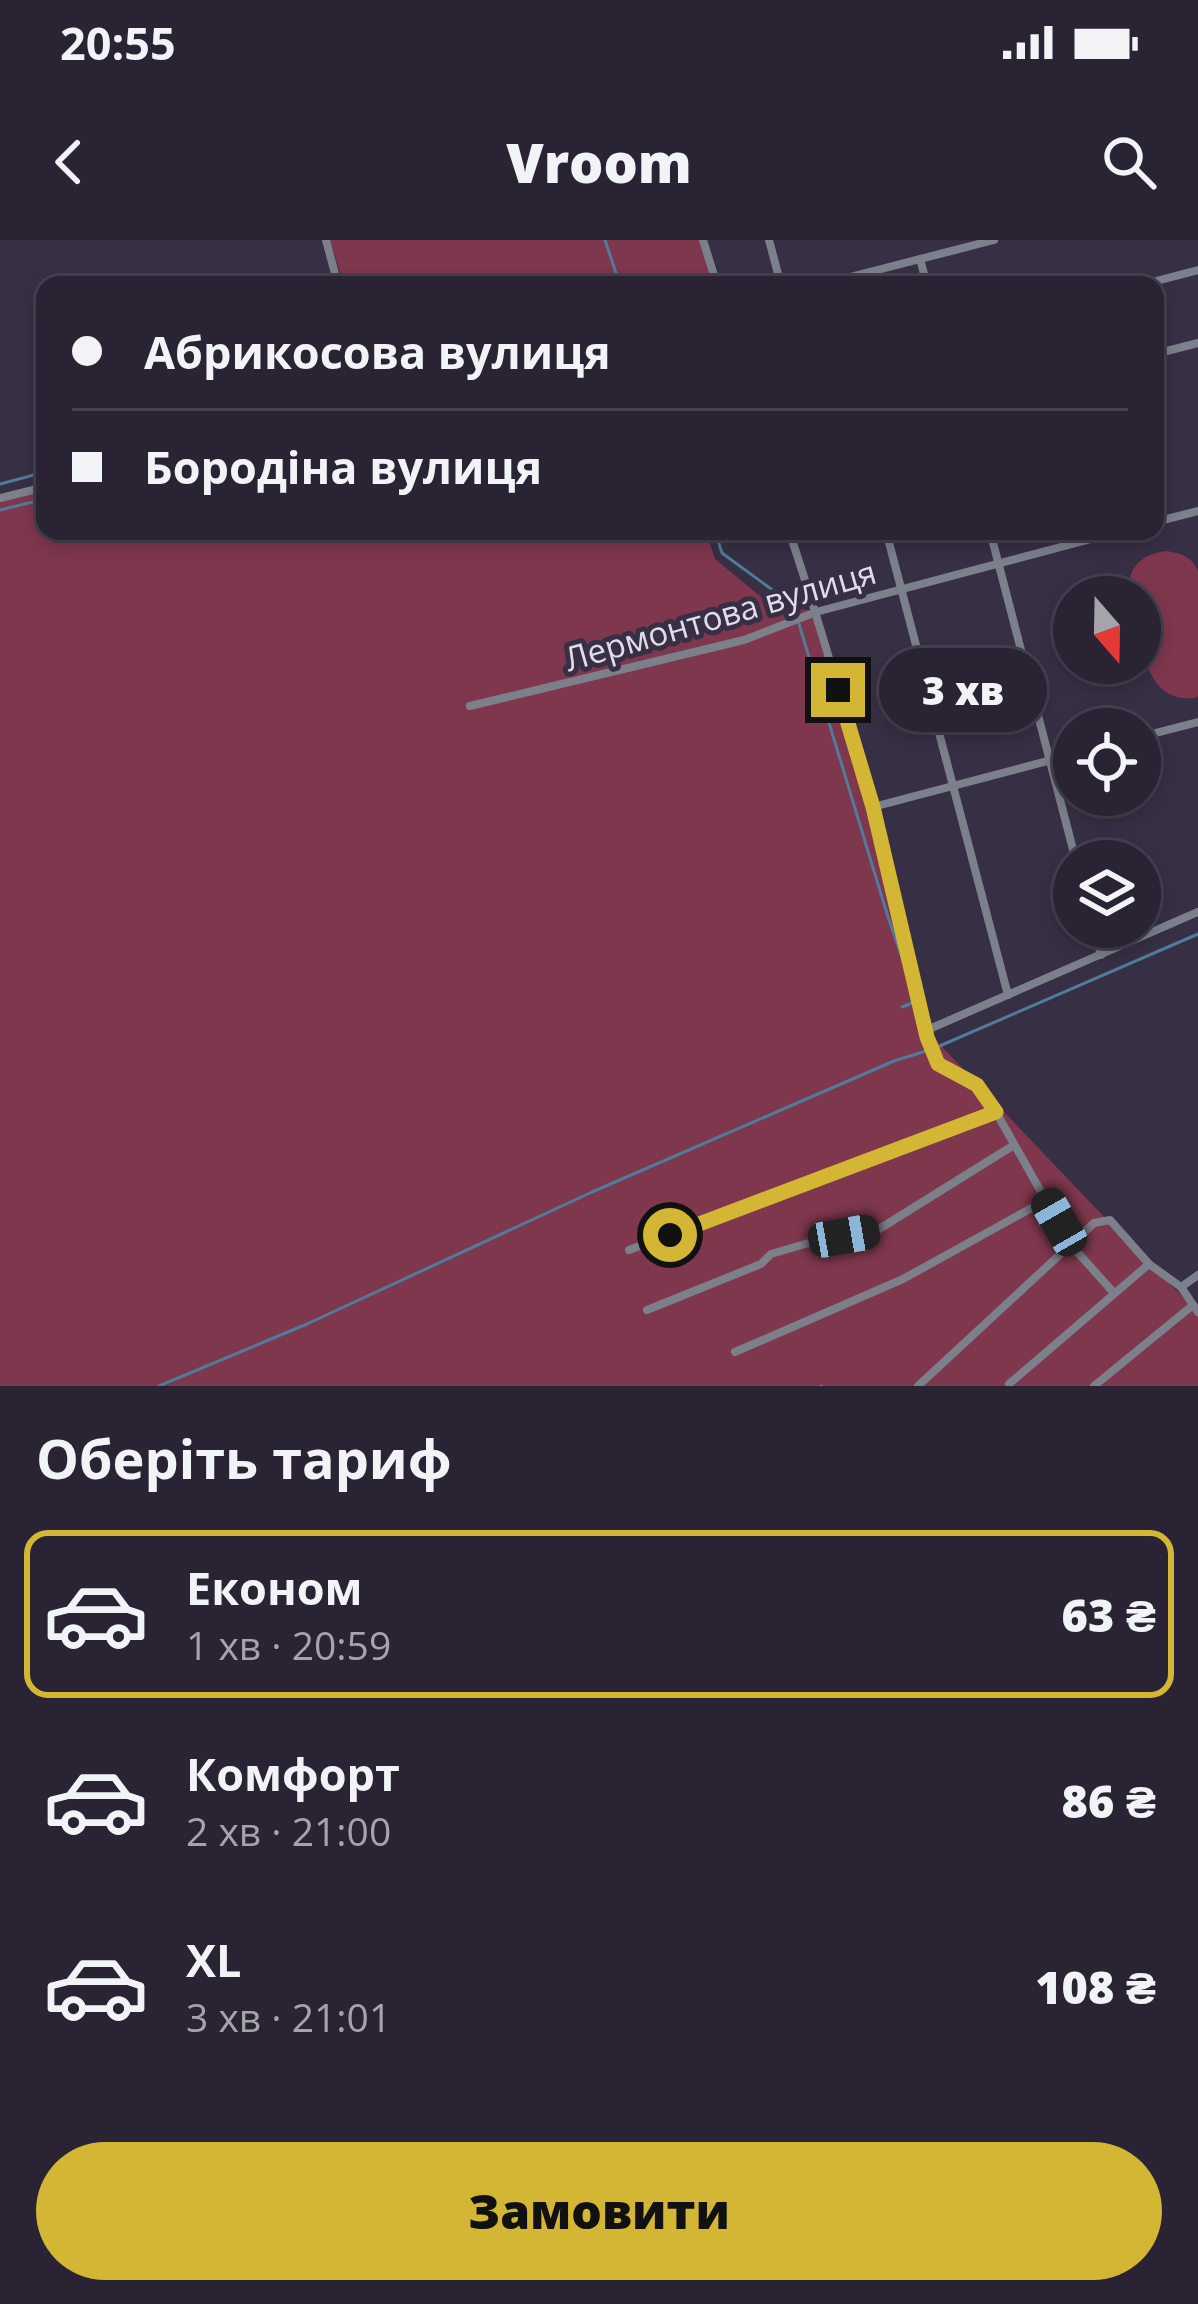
<!DOCTYPE html>
<html lang="uk">
<meta charset="utf-8">
<style>
:root{--surface:#292333;--page:#352f3f;--text:#f1f3f6;--muted:#a5a4ac;--line:#45404e;--accent:#d4b635}
body{margin:0;font-family:"Open Sans",sans-serif;background:var(--page);color:var(--text);height:100vh;display:flex;flex-direction:column;font-size:45px;white-space:nowrap}
*{box-sizing:border-box;margin:0}
p{font-size:39px;color:var(--muted)}
.icon{flex:none;width:66px;height:66px;fill:none;stroke:currentColor;stroke-width:2;stroke-linecap:round;stroke-linejoin:round}
.map{position:relative;height:1146px;overflow:hidden}
.side{display:flex;flex-direction:column;background:var(--surface);flex:1}
.side>*{flex:none}
.guide{position:absolute;left:36px;top:36px;width:1128px;height:264px;border-radius:24px;box-shadow:0 6px 18px #0003,0 0 0 3px var(--line);display:grid;align-content:center;height:264px;padding:0 36px;background:var(--surface)}
.needle{width:78px;rotate:160deg}
.buttons{position:absolute;left:1053px;top:336px;display:grid;gap:24px}
.buttons a{display:grid;place-items:center;width:108px;height:108px;border-radius:50%;background:var(--surface);box-shadow:0 6px 18px #0003,0 0 0 3px var(--line);font-size:60px}
.end{position:absolute;width:54px;height:54px;margin:-27px;border:15px solid #d4b635;background:#111;box-shadow:0 0 0 6px #111}
.from{border-radius:50%}
.bubble{position:absolute;height:84px;border-radius:42px;background:var(--surface);box-shadow:0 6px 18px #0003,0 0 0 3px var(--line);font-size:39px;font-weight:800;line-height:84px;text-align:center}
.car{position:absolute;width:36px;height:72px;margin:-36px -18px;border-radius:15px;box-shadow:0 0 9px 3px #0007;background:linear-gradient(#222 24%,#8ab4d8 0 40%,#222 0 76%,#8ab4d8 0 86%,#222 0)}
.guide b{display:flex;align-items:center;gap:42px;height:114px;font-size:45px}
.guide b+b{border-top:3px solid var(--line)}
.guide i{width:30px;height:30px;background:var(--text)}
ul{padding:0;list-style:none}
li{display:flex;align-items:center;gap:36px;height:168px;margin:0 24px 18px;padding:0 12px;border:6px solid transparent;border-radius:24px}
li div{flex:1}
li b{display:block;font-size:45px}
li em{font-style:normal;font-weight:800}
li.active{border-color:var(--accent)}
li>.icon{width:108px;height:108px;stroke-width:1.5}
h2{padding:0 36px;font-size:54px;line-height:144px}
.action{display:flex;gap:24px;margin-top:auto;padding:24px 36px}
.action a{flex:1;height:138px;border-radius:72px;background:var(--accent);color:#111;font-size:48px;font-weight:800;line-height:138px;text-align:center}
.status{display:flex;justify-content:space-between;align-items:center;height:84px;padding:0 60px;background:var(--surface);direction:ltr}
.status svg{height:33px;fill:currentColor}
header{display:flex;justify-content:space-between;align-items:center;height:156px;padding:0 36px;background:var(--surface);font-size:54px;font-weight:800}
.map>svg:first-child{display:block}
</style>
<div class="status"><b>20:55</b><svg viewBox="0 0 49 12"><path d="M0 12V9h3v3zM5 12V6h3v6zM10 12V3h3v9zM15 12V0h3v12zM26 1h20v11H26zM47 4h2v5h-2z"/></svg></div>
<header><svg class="icon" aria-label="back" viewBox="0 0 24 24"><path d="M15 5l-7 7 7 7"/></svg>Vroom<svg class="icon" aria-label="search" viewBox="0 0 24 24"><circle cx="10" cy="10" r="6"/><path d="M15 15l6 6"/></svg></header>
<div class="map">
<svg width="1198" height="1146" viewBox="0 0 1198 1146">
<rect width="100%" height="100%" fill="#372f44"/>
<g fill="#7e374d">
<path d="M330,0H702L716,45H344Z"/>
<path d="M45,249V291H706L715,319L766,361L816,372L926,790L1149,1024L1198,1071V1146H0V261Z"/>
<path d="M1166,311C1180,313 1194,317 1198,332V456L1195,458C1141,464 1140,396 1140,357H1131C1124,331 1140,314 1166,311Z"/>
</g>
<g fill="none" stroke-linecap="round" stroke-linejoin="round">
<g stroke="#507b99" stroke-width="3">
<path d="M605,0L620,45"/>
<path d="M0,244L45,232"/>
<path d="M0,270L45,259"/>
<path d="M715,291L722,313L793,365"/>
<path d="M799,384L888,677L914,752"/>
<path d="M902,767L917,761"/>
<path d="M935,808L1198,694"/>
<path d="M159,1146L307,1084L592,952L894,821L926,811"/>
<path d="M821,1146H822"/>
</g>
<g stroke="#7c808b" stroke-width="8">
<path d="M326,0L338,45"/>
<path d="M703,0L717,45"/>
<path d="M769,0L781,45"/>
<path d="M920,19L927,45"/>
<path d="M819,45L994,0"/>
<path d="M1141,45L1198,30"/>
<path d="M1155,114L1198,103"/>
<path d="M0,258L45,247"/>
<path d="M1155,282L1198,271"/>
<path d="M789,291C844,455 886,622 927,790"/>
<path d="M886,291L1008,755"/>
<path d="M990,291L1076,621"/>
<path d="M470,466L744,400L816,372L1121,291"/>
<path d="M1140,497L1198,482"/>
<path d="M873,567L1074,514"/>
<path d="M1093,687L1101,715"/>
<path d="M629,1010L996,872"/>
<path d="M1181,1047L1198,1035"/>
<path d="M1114,1053L1071,1005L996,872L977,845L937,824L927,797V790L1198,672"/>
<path d="M647,1070L761,1024L771,1014L812,1002L876,991L1014,905"/>
<path d="M735,1112L903,1039L1046,960"/>
<path d="M1009,1144L1149,1024"/>
<path d="M918,1146L1094,983L1110,980L1149,1024L1181,1047L1198,1072"/>
<path d="M1094,1146L1193,1065"/>
</g>
</g>
<g fill="none" stroke-linecap="round" stroke-linejoin="round">
<path stroke="#d4b635" stroke-width="15" d="M670,995L996,872L977,845L938,824L927,797L873,567L838,450"/>
</g>
<g text-anchor="middle" dominant-baseline="central" stroke-width="10" stroke-linejoin="round" paint-order="stroke">
<g font-size="33" fill="#e1dcea" stroke="#372f44">
<text transform="translate(720 375) rotate(-16)">Лермонтова вулиця</text>
</g>
</g>
</svg>
<div class="buttons">
<a><svg class="needle" viewBox="-14 -14 28 28"><path d="M0-13l5 13h-10z" fill="#e53935"/><path d="M0 13l5-13h-10z" fill="#a5a4ac"/></svg></a>
<a><svg class="icon" aria-label="locate" viewBox="0 0 24 24"><circle cx="12" cy="12" r="6"/><path d="M12 2v4M12 18v4M2 12h4M18 12h4"/></svg></a>
<a><svg class="icon" aria-label="layers" viewBox="0 0 24 24"><path d="M12 4l9 5-9 5-9-5zM3 14l9 5 9-5"/></svg></a>
</div>
<i class="end from" style="left:670px;top:995px"></i>
<i class="end" style="left:838px;top:450px"></i>
<div class="bubble" style="left:879px;top:408px;width:168px">3 хв</div>
<i class="car" style="left:1059px;top:982px;rotate:330deg"></i>
<i class="car" style="left:844px;top:996px;rotate:80deg"></i>
<div class="guide">
<b><i class="from"></i>Абрикосова вулиця</b>
<b><i></i>Бородіна вулиця</b>
</div>
</div>
<section class="side">
<h2>Оберіть тариф</h2>
<ul>
<li class="active"><svg class="icon" aria-label="car" viewBox="0 0 24 24"><path d="M5 17H2v-5l4-1 3-4h7l3 4 3 1v5h-3M9 17h6M6 11h13"/><circle cx="7" cy="17" r="2"/><circle cx="17" cy="17" r="2"/></svg><div><b>Економ</b><p>1 хв · 20:59</p></div><em>63 ₴</em></li>
<li><svg class="icon" aria-label="car" viewBox="0 0 24 24"><path d="M5 17H2v-5l4-1 3-4h7l3 4 3 1v5h-3M9 17h6M6 11h13"/><circle cx="7" cy="17" r="2"/><circle cx="17" cy="17" r="2"/></svg><div><b>Комфорт</b><p>2 хв · 21:00</p></div><em>86 ₴</em></li>
<li><svg class="icon" aria-label="car" viewBox="0 0 24 24"><path d="M5 17H2v-5l4-1 3-4h7l3 4 3 1v5h-3M9 17h6M6 11h13"/><circle cx="7" cy="17" r="2"/><circle cx="17" cy="17" r="2"/></svg><div><b>XL</b><p>3 хв · 21:01</p></div><em>108 ₴</em></li>
</ul>
<div class="action"><a>Замовити</a></div>
</section>
